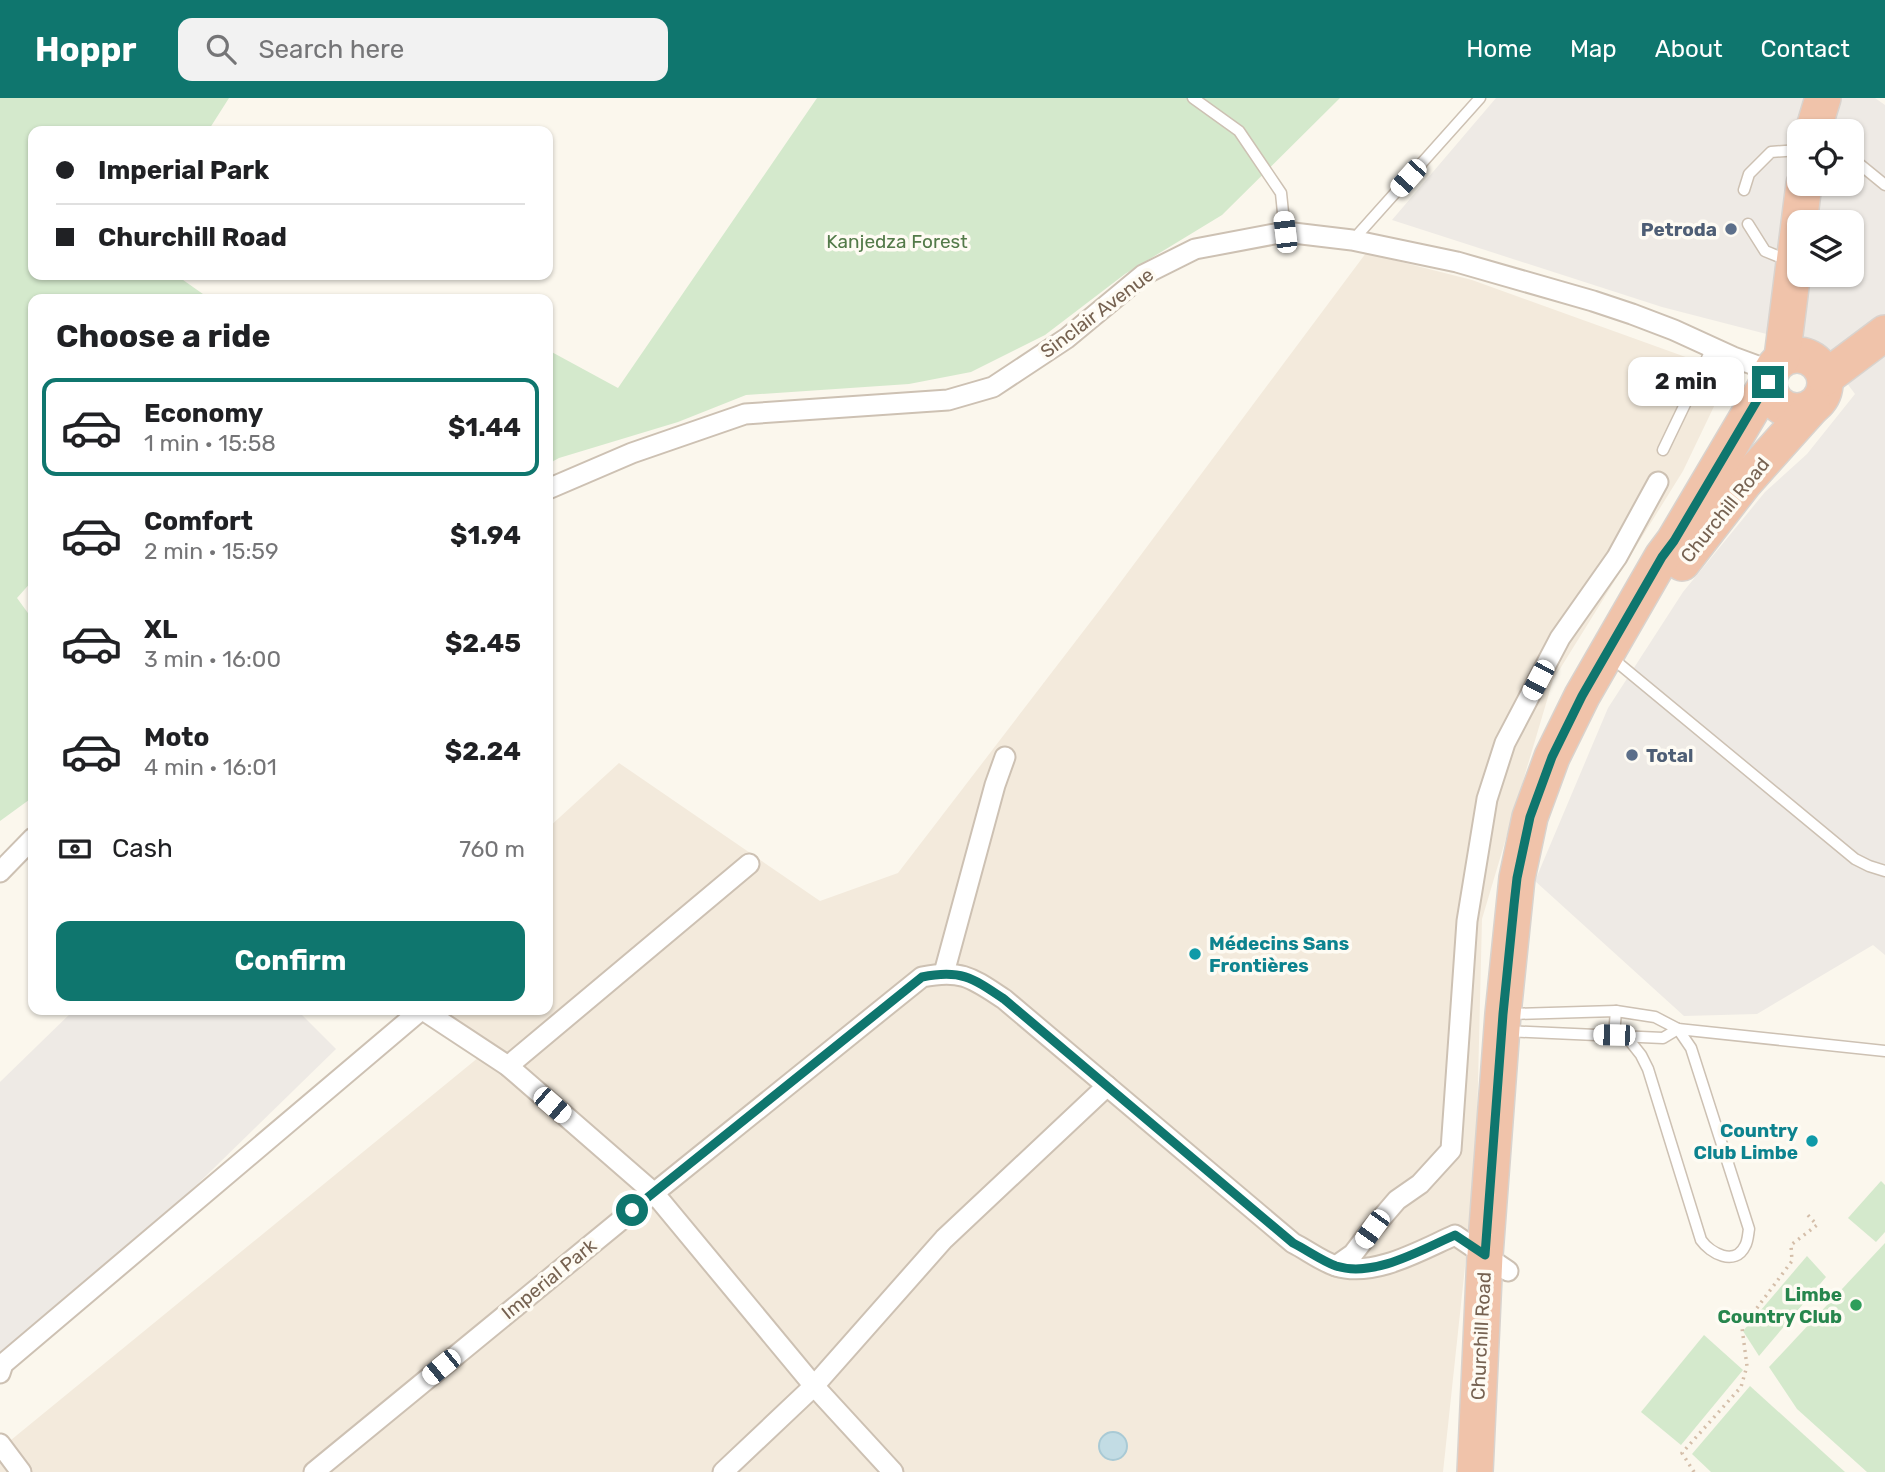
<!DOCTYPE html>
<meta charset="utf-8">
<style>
:root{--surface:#fff;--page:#f2f2f2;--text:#202124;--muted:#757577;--line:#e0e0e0;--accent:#0f766e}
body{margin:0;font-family:Rubik,sans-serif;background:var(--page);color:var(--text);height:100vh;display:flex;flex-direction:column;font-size:26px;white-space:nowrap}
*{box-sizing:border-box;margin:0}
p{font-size:23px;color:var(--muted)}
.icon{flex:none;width:38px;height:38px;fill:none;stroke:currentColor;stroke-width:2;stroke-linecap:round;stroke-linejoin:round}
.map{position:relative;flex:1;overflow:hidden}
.drawer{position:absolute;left:28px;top:196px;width:525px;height:721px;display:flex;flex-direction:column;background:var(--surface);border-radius:14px;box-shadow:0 2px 5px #0004}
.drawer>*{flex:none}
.top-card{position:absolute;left:28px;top:28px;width:525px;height:154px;border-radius:14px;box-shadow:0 2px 5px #0004;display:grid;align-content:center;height:154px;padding:0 28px;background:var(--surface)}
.buttons{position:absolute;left:1787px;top:21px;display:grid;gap:14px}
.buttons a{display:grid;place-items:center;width:77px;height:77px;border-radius:14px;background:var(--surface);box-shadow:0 2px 5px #0004;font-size:35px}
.end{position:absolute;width:32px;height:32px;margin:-16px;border:9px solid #0f766e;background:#fff;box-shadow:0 0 0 4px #fff}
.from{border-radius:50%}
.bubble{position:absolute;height:49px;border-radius:14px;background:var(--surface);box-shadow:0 2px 5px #0004;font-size:23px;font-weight:700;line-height:49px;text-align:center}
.car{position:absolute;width:21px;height:42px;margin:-21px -10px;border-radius:9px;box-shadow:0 0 5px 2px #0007;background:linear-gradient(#fff 24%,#345 0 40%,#fff 0 76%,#345 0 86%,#fff 0)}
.top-card b{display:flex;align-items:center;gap:24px;height:66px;font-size:26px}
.top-card b+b{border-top:2px solid var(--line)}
.top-card i{width:18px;height:18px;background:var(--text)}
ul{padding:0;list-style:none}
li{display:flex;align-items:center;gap:21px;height:98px;margin:0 14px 10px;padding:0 14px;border:4px solid transparent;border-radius:14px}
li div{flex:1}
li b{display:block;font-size:26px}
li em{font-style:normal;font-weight:700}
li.selected{border-color:var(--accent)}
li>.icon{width:63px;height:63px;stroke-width:1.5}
h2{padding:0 28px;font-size:32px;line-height:84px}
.pay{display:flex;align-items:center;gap:18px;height:77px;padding:0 28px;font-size:26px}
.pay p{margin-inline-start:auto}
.primary-button{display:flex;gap:14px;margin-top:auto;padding:14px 28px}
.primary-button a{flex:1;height:80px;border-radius:14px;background:var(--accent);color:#fff;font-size:28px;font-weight:700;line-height:80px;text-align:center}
header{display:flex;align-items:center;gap:42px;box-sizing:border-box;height:98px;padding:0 35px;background:var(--accent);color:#fff}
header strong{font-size:33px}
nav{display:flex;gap:38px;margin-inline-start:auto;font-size:24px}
.search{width:490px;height:63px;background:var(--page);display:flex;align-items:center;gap:18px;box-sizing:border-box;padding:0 24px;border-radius:14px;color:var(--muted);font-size:26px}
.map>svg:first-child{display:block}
</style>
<header>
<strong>Hoppr</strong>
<div class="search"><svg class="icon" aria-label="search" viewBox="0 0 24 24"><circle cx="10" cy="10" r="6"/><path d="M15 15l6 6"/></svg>Search here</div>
<nav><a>Home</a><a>Map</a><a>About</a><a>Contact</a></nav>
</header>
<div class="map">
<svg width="1885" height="1374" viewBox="0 0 1885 1374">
<rect width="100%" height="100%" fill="#fbf7ed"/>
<path fill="#f3eadc" d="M1366,155L1472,182L1730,275L1683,373L1553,582L1482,821L1476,1066L1443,1374H0V1351L479,959L435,912H548V730L619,665L820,803L898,775L1105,505Z"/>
<g fill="#eeeae5" fill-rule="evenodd">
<path d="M1496,0H1875L1885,7V857L1873,847L1757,916L1684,918L1535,783L1608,610L1683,494L1765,394L1807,356L1855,296L1821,250L1662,209L1392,122ZM1799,33H1852V86H1799ZM1799,124H1852V177H1799Z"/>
<path d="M74,912H297L336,951L0,1279V984Z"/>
</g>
<g fill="#d4e9cc">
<path d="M0,0H229L208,33H33V177H176L210,201H33V482L17,500L33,522V699L0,723Z"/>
<path d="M817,0H1340L1222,117L1125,176L1045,237L971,274L909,286L746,297L678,324L559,360L548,366V252L618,290Z"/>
<path d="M1881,1083L1885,1087V1134L1876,1144L1848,1120Z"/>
<path d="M1885,1145V1374H1867L1797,1311L1769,1269Z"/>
<path d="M1807,1158L1826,1179L1759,1258L1743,1233Z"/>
<path d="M1704,1237L1743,1272L1681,1347L1641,1314Z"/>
<path d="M1750,1288L1845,1374H1711L1692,1356Z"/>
</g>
<circle fill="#c2dce4" stroke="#a9cad5" stroke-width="2" cx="1113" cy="1348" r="14"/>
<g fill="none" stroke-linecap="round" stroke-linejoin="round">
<defs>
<g id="lane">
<path d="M1193,0L1239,33L1281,95L1285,134"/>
<path d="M1852,60L1885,87"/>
<path d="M1744,92L1749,76L1771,54L1799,52"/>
<path d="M1748,126L1765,153L1787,162"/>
<path d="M1353,142L1480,0"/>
<path d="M1663,352L1712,250"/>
<path d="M1612,560L1855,761L1869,768L1885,773"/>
<path d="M1511,916L1616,913L1655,919L1678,931L1885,953"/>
<path d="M1506,933L1663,940L1678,931"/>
<path d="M1614,937L1616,913"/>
<path d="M1626,938L1641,957L1648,971L1701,1142C1710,1155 1735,1169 1745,1148C1748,1143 1748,1136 1749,1131L1691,950L1678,931"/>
</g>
<g id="street">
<path d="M548,391L632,355L745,316L948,302L993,289L1067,240L1143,177L1195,151L1285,134L1352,142L1457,164L1593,203L1632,216L1674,232L1733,259L1771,273"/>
<path d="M0,774L33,740"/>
<path d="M944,875L995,687L1005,659"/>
<path d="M423,912L508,968L654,1095L814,1288L893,1374"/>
<path d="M508,968L749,766"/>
<path d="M1336,1168L1353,1156L1372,1131L1397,1102L1420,1086L1451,1052L1467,823L1487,701L1505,645L1560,540L1617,459L1658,384"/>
<path d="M0,1275L3,1266L421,912"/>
<path d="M0,1346L21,1374"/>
<path d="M314,1374L654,1095L922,879C962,871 972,880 1004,901L1293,1145C1307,1152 1321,1163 1336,1168C1374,1180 1421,1152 1455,1137L1508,1173"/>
<path d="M723,1374L814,1288L944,1141L1107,988"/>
</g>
<g id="highway">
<path d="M1813,33L1823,0"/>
<circle cx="1797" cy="285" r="28"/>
<path d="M1782,260L1804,86"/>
<path d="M1825,280L1885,235"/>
<path d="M1682,465L1744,385L1812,309"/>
<path d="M1475,1374L1485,1157L1503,916L1517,780L1530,719L1552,659L1582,598L1662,459L1674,443L1768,284"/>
</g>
</defs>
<use href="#lane" stroke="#cdc1b3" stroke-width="13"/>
<use href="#street" stroke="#cdc1b3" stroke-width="23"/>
<use href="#highway" stroke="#d9d3ce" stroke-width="38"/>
<path stroke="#d4bea9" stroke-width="3.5" stroke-dasharray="2 5" stroke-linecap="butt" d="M1694,1374L1682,1355L1741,1289L1747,1268L1742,1230L1792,1163L1791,1147L1817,1127L1806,1115"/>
<use href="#lane" stroke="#fff" stroke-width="10"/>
<use href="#street" stroke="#fff" stroke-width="19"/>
<use href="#highway" stroke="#f0c3aa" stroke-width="35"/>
</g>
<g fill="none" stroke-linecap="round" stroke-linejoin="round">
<path stroke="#0f766e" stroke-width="9" d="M632,1112L922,879C961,871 973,880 1004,901L1293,1145C1307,1152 1322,1163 1336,1168C1374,1180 1421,1152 1455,1137L1485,1157L1503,916L1514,807L1517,780L1530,719L1552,659L1582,598L1662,459L1674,443L1768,284"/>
</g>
<g fill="#5c6f8a" stroke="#fefbf3" stroke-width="2.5">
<circle cx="1731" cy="131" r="7"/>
<circle cx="1632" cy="657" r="7"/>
</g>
<g fill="#0f9aa8" stroke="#fefbf3" stroke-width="2.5">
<circle cx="1195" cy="856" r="7"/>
<circle cx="1812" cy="1043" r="7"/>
</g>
<circle fill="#2e9e5b" stroke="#fefbf3" stroke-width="2.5" cx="1856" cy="1207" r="7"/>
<g text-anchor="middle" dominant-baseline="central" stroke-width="7" stroke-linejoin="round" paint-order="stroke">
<g font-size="19" font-weight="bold" fill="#4e5e75" stroke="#fefbf3" text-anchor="end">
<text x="1717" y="131">Petroda</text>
<text x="1646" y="657" text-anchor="start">Total</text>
</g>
<g font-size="19" fill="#537a49" stroke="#fefbf3">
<text x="897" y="143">Kanjedza Forest</text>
</g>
<g font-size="19" fill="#766251" stroke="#fefbf3">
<text transform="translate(1097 215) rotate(-37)">Sinclair Avenue</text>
<text transform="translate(1725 412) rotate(-51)">Churchill Road</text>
<text transform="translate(549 1181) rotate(-39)">Imperial Park</text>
<text transform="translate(1481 1238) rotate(-87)">Churchill Road</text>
</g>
<g font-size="19" font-weight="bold" fill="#0d838f" stroke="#fefbf3" text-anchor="start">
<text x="1209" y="845">Médecins Sans<tspan x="1209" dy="22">Frontières</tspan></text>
<text x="1798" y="1032" text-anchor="end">Country<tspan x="1798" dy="22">Club Limbe</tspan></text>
</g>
<g font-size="19" font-weight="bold" fill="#27864d" stroke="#fefbf3" text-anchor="end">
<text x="1842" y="1196">Limbe<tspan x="1842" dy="22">Country Club</tspan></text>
</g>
</g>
</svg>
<div class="buttons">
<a><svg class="icon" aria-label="locate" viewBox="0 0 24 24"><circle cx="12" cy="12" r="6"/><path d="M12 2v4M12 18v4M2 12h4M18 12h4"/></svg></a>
<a><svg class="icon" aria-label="layers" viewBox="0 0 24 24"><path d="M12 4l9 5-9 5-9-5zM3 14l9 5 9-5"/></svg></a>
</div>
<i class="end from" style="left:632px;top:1112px"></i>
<i class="end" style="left:1768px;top:284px"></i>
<div class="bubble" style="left:1628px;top:259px;width:116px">2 min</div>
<i class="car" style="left:1408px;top:80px;rotate:222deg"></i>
<i class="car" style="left:1285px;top:134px;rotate:353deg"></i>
<i class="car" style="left:1538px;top:582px;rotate:208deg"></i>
<i class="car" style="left:1614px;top:937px;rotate:271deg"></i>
<i class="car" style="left:552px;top:1007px;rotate:131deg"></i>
<i class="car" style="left:1372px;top:1131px;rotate:216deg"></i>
<i class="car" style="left:441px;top:1269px;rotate:231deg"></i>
<div class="top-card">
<b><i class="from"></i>Imperial Park</b>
<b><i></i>Churchill Road</b>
</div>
<section class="drawer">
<h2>Choose a ride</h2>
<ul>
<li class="selected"><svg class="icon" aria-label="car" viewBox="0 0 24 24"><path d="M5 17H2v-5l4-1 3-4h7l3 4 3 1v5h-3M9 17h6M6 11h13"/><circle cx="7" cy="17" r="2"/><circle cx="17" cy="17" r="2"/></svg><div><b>Economy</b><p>1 min · 15:58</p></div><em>$1.44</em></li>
<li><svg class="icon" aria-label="car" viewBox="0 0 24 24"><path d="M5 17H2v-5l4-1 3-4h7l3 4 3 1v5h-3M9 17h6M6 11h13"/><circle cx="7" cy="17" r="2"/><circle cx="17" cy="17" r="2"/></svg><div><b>Comfort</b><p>2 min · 15:59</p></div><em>$1.94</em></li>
<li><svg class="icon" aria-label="car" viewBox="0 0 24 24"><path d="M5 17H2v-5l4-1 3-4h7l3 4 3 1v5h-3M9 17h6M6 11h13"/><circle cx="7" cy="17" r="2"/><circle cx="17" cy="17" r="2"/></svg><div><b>XL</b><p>3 min · 16:00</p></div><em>$2.45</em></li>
<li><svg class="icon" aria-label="car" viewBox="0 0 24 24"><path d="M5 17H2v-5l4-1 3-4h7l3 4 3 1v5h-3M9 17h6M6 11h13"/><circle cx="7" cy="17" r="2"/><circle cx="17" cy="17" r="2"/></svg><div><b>Moto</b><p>4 min · 16:01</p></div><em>$2.24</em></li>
</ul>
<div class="pay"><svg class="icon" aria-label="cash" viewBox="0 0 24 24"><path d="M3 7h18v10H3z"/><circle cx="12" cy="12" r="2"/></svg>Cash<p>760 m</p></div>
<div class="primary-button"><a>Confirm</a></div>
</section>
</div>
